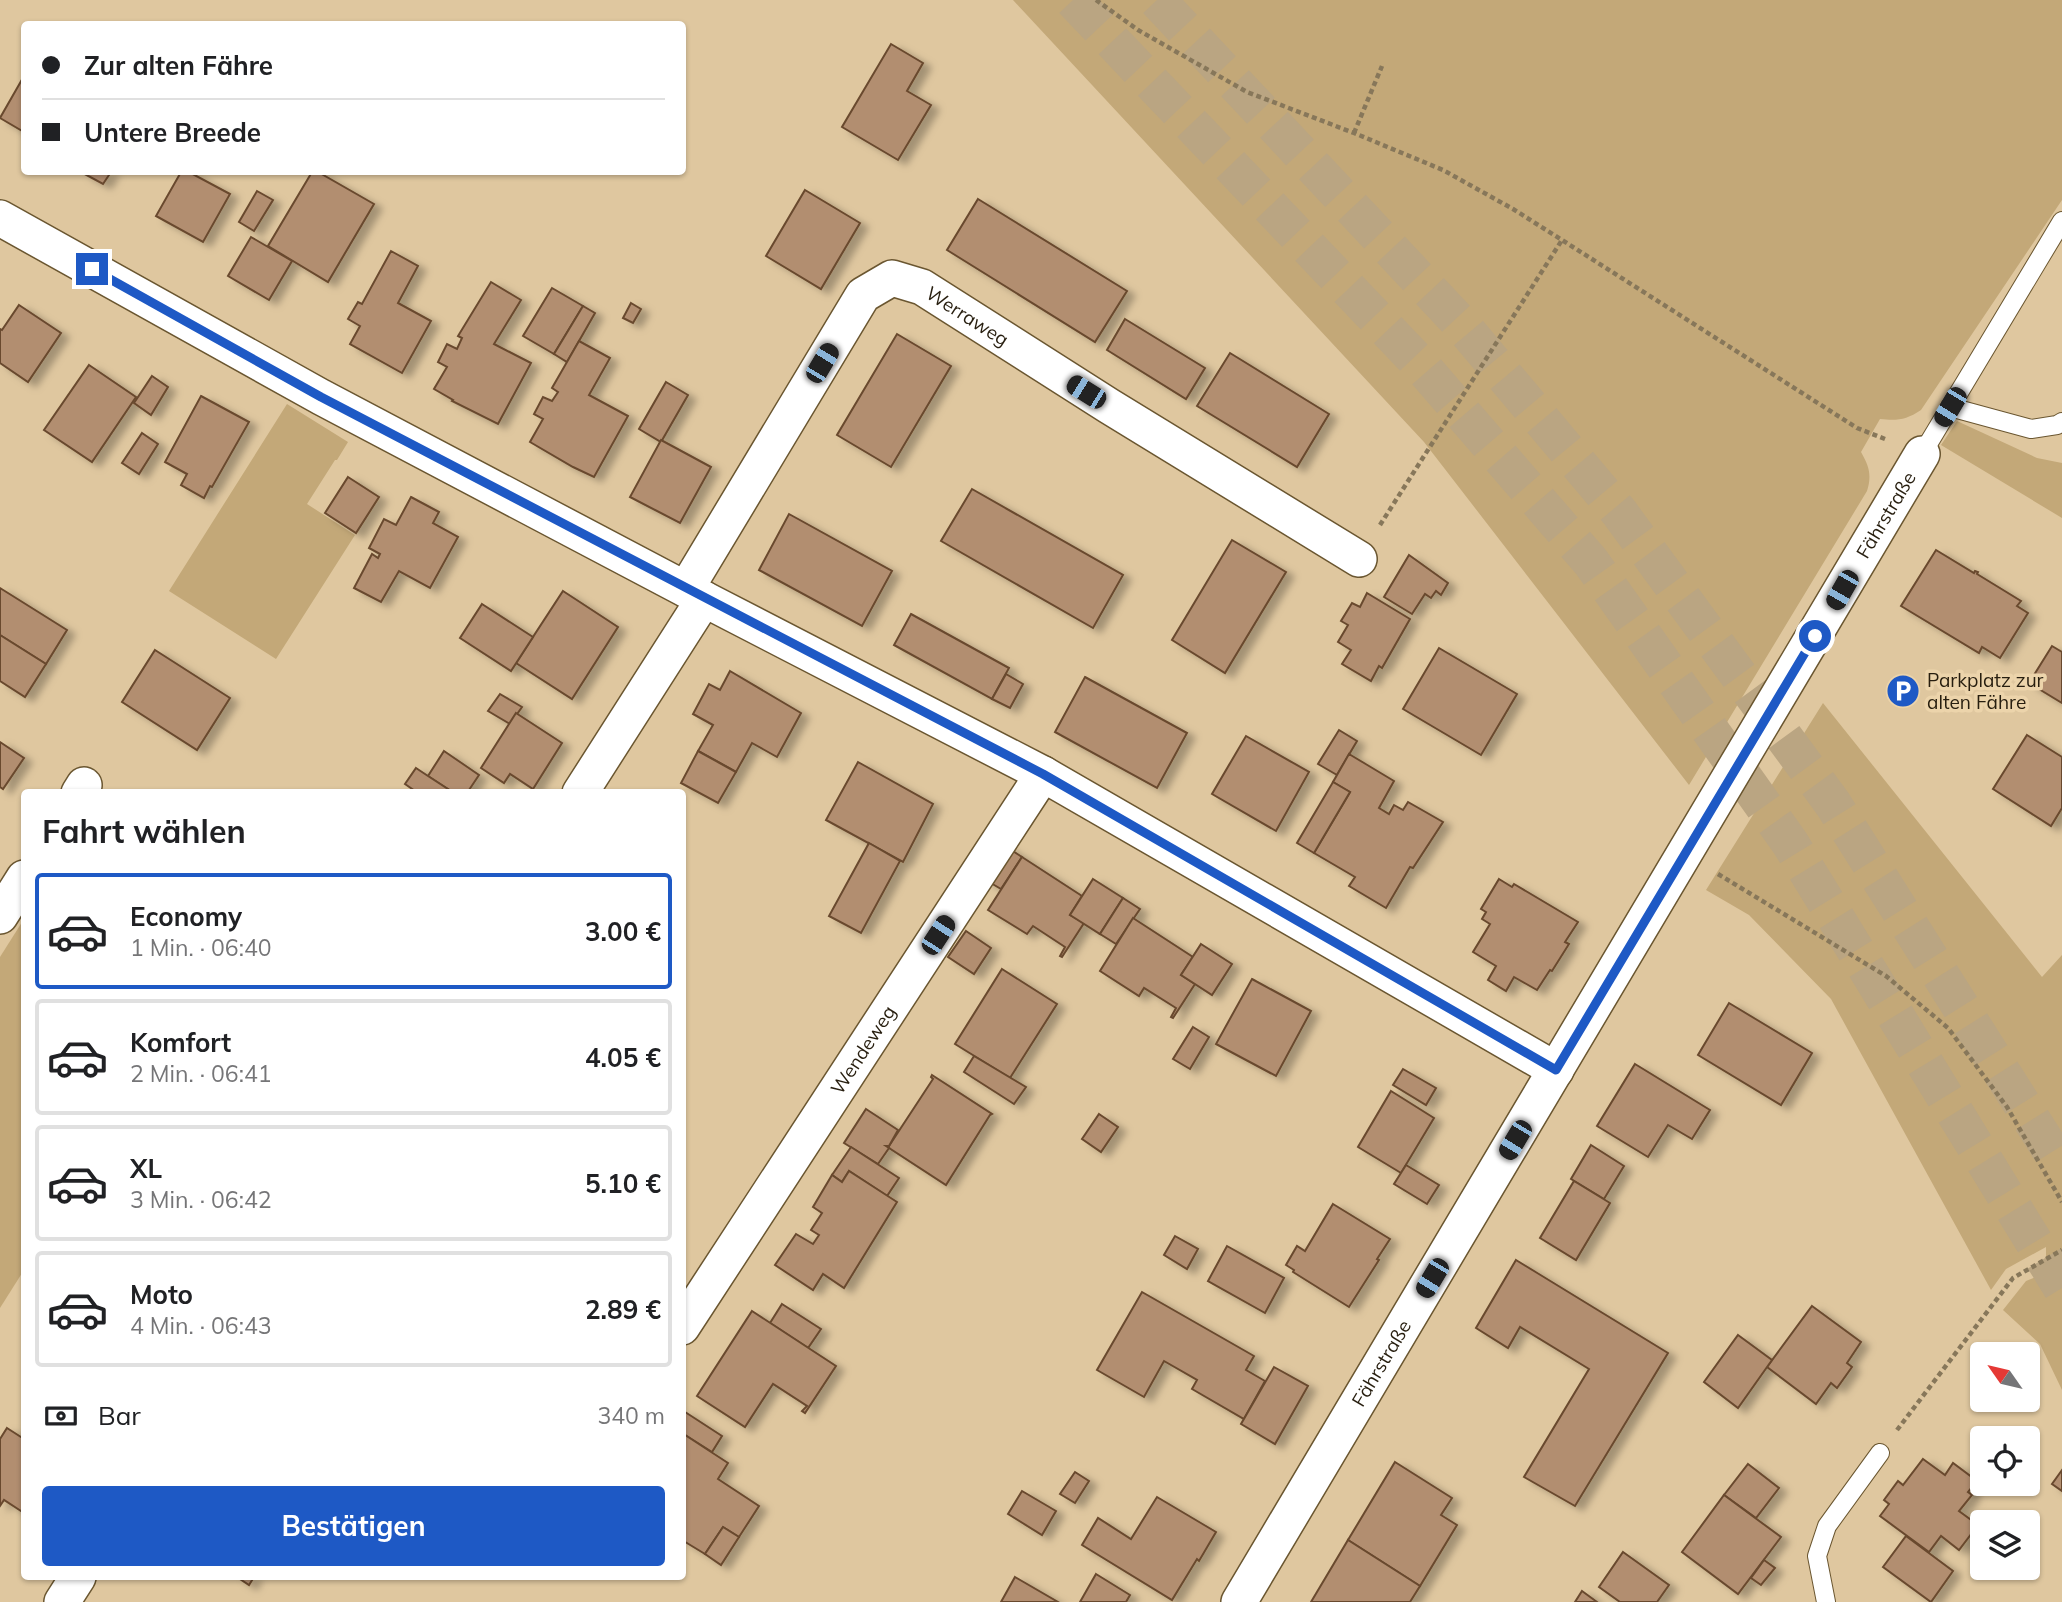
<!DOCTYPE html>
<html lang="de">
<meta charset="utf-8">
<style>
:root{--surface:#fff;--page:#f6f6f6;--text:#202124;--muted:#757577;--line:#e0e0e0;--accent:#1e59c5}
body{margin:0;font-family:Mulish,sans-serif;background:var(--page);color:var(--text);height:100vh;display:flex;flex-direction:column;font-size:26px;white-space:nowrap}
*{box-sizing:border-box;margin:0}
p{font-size:23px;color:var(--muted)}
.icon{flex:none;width:38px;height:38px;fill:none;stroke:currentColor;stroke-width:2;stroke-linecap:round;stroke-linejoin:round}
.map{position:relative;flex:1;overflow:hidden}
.side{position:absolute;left:21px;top:789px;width:665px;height:791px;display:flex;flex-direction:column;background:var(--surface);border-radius:7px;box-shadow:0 2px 5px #0004}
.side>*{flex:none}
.hud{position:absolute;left:21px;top:21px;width:665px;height:154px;border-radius:7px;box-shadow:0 2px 5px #0004;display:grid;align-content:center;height:154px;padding:0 21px;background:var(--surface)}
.needle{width:46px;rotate:304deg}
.controls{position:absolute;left:1970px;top:1342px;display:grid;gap:14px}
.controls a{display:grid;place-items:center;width:70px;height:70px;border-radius:7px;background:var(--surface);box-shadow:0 2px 5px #0004;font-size:35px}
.end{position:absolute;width:32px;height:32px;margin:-16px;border:9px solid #1e59c5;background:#fff;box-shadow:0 0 0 4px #fff}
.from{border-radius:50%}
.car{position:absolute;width:21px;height:42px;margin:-21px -10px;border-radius:9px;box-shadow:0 0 5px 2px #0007;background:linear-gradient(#222 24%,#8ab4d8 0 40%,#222 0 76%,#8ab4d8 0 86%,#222 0)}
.hud b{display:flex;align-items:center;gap:24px;height:66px;font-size:26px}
.hud b+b{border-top:2px solid var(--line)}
.hud i{width:18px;height:18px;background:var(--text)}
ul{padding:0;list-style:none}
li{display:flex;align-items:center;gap:21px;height:116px;margin:0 14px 10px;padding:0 7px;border:4px solid var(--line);border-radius:7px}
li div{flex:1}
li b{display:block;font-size:26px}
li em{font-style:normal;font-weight:700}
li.current{border-color:var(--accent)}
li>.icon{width:63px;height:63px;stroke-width:1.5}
h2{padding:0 21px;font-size:32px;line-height:84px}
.pay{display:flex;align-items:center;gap:18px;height:77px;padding:0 21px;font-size:26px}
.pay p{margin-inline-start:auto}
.button{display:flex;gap:14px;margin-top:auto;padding:14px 21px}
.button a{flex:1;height:80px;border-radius:7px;background:var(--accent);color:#fff;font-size:28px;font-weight:700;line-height:80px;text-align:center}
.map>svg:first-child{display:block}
</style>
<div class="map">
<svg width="2062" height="1602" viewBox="0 0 2062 1602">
<defs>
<filter id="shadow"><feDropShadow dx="8" dy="4.5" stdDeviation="3.5" flood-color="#0004"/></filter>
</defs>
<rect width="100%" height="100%" fill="#dfc79f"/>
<g fill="#c3a878">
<path d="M1013,0H2062V200L1921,410C1906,420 1897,421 1880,419L1861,452C1869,466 1872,475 1867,491L1689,785L1424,442Z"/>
<path d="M287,404L348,442L337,460H335L307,504L355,535L276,659L169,591Z"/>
<path d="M1957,421L2037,458L2062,463V518L1941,445Z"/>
<path d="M1823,703L2042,977L2062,955V1390L2040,1344L2003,1310L2026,1281L2046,1273V1247L2006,1269L1991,1290L1831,999L1749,915L1706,890Z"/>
<path d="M24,919V1270L0,1308V957Z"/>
</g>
<g fill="#b28e70" stroke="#69492e" stroke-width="2" filter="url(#shadow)">
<path d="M891,44L923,63L907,91L931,105L898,160L842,127Z"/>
<path d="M24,76V132L0,118Z"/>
<path d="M81,172H111L103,184Z"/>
<path d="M181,172H189L230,194L203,242L156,216Z"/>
<path d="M312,172H318L374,204L328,282L268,246Z"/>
<path d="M805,190L860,223L821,289L766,256Z"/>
<path d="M257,191L273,200L254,231L239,222Z"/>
<path d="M978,199L1127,291L1095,342L947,250Z"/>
<path d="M251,237L292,261L269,300L228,276Z"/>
<path d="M391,251L418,266L398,303L431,321L402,373L350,344L360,326L348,319L358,302L362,304Z"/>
<path d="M491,282L521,300L494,344L531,363L498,424L452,401L453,400L434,389L447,367L438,362L447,344L457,349L462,338L458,336Z"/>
<path d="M552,288L583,306L554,354L523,336Z"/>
<path d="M631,303L641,309L633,323L623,318Z"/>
<path d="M19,305L61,333L28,382L0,363V329L2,330Z"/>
<path d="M583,306L595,313L567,362L554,354Z"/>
<path d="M1125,319L1205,368L1186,399L1107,350Z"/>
<path d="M897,334L951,366L891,467L837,435Z"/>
<path d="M579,341L610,358L589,395L628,416L594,477L573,467L530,442L543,419L534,414L543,397L552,401L558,392L552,388Z"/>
<path d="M1230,353L1329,414L1297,467L1197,406Z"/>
<path d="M89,365L136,397L92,462L44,430Z"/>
<path d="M152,376L168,387L151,415L134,403Z"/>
<path d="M666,382L688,395L661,442L639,429Z"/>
<path d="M201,396L249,422L212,487L210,486L204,498L181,485L187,474L165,462Z"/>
<path d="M142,433L158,444L139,474L122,463Z"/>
<path d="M661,440L711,467L680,523L630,497Z"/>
<path d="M348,477L379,497L356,533L325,513Z"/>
<path d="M972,489L1123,575L1093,628L941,541Z"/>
<path d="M411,497L439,512L433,523L458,537L430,588L399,571L381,602L354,588L372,554L378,558L380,554L369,548L384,519L396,525Z"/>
<path d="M789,514L892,571L862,626L759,570Z"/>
<path d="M1232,540L1286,572L1225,673L1172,640Z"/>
<path d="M1936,550L1974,573L1975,571L1978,572L1977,574L2021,601L2017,606L2028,613L2000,658L1982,647L1979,653L1901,606Z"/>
<path d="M1409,555L1448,583L1441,595L1436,591L1431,598L1425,594L1412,614L1384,597Z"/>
<path d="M0,588L67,630L46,664L0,635Z"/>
<path d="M563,591L618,627L572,699L516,663Z"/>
<path d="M1367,593L1410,619L1382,668L1379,666L1371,681L1342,664L1351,650L1338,642L1348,625L1341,621L1352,603L1360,607Z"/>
<path d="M482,604L533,637L511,671L460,638Z"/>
<path d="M911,614L1009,668L992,699L894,645Z"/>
<path d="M0,635L46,664L25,697L0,681Z"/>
<path d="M2052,646L2062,652V703L2029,683Z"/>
<path d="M1439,648L1517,694L1481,755L1403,709Z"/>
<path d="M155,650L230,698L197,750L122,702Z"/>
<path d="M730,671L801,713L777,757L752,743L736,772L698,751L713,725L693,714L709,684L720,690Z"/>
<path d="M1006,674L1023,684L1010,708L992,699Z"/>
<path d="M1085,677L1187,733L1157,788L1055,732Z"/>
<path d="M500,694L522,707L510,724L488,711Z"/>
<path d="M516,713L562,743L533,789L510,774L504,783L481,768Z"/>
<path d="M1339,730L1357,741L1337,775L1318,764Z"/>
<path d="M2027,735L2062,757V808L2051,826L1993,789Z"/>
<path d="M1246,736L1309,772L1276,831L1212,794Z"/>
<path d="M0,742L24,758L3,789L0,787Z"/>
<path d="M444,751L479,775L467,793H454L428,776Z"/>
<path d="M698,751L736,772L718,803L681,783Z"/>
<path d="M1349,754L1394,781L1379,808L1389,814L1394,805L1403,810L1408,802L1443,822L1413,868L1410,867L1386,908L1349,886L1355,877L1314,853L1350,792L1333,782Z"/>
<path d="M858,762L933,804L903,862L826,820Z"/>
<path d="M416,768L428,776L454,793H418L405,784Z"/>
<path d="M1333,782L1350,792L1314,853L1297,843Z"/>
<path d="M869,843L900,861L861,933L829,916Z"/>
<path d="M1005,846L1022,857L1001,889L984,879Z"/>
<path d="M1022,857L1082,896L1070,915L1084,923L1062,957L1060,956L1065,947L1033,926L1027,934L988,910Z"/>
<path d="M1093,879L1123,898L1100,934L1070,915Z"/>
<path d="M1499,879L1512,887L1514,884L1578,922L1565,942L1569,944L1552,971L1550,970L1537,990L1514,977L1506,991L1488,980L1496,966L1473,952L1490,924L1482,919L1486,912L1481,909Z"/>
<path d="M1123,898L1140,909L1116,944L1100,934Z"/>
<path d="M1133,918L1193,957L1181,975L1195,984L1173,1018L1171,1017L1176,1008L1144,988L1139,996L1100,971Z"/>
<path d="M966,931L991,948L974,974L948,957Z"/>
<path d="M1201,944L1232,964L1212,995L1181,975Z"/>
<path d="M1002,969L1057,1004L1010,1078L955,1044Z"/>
<path d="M1252,979L1311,1011L1276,1076L1216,1044Z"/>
<path d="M1729,1003L1812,1053L1781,1105L1698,1055Z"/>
<path d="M1193,1027L1209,1037L1190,1069L1173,1059Z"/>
<path d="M974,1056L1026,1087L1014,1104L964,1072Z"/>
<path d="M1635,1064L1710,1110L1692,1139L1668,1125L1648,1157L1597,1126Z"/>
<path d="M1403,1069L1436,1088L1426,1105L1393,1085Z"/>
<path d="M932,1075L992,1114L990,1115L946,1185L886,1146H889L933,1079L931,1077Z"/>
<path d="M1391,1091L1434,1118L1401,1173L1358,1147Z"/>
<path d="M866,1109L898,1130L889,1146H886L889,1148L878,1164L844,1143Z"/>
<path d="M1099,1114L1118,1127L1101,1152L1082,1139Z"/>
<path d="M1591,1145L1624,1166L1604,1199L1571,1179Z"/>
<path d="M851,1147L899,1178L887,1196L849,1171L842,1182L832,1175Z"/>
<path d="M1406,1165L1439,1185L1427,1204L1394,1184Z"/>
<path d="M849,1171L897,1202L844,1288L823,1274L813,1290L775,1265L796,1234L813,1244L819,1235L811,1230L822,1213L813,1207L832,1175L842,1182Z"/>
<path d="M1574,1181L1610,1203L1576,1260L1540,1238Z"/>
<path d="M1333,1204L1390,1239L1377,1259L1379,1260L1349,1307L1293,1272L1294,1270L1286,1265L1297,1246L1305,1251Z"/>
<path d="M1175,1236L1198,1249L1187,1269L1164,1255Z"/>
<path d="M1227,1246L1284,1278L1265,1313L1208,1281Z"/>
<path d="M1516,1260L1668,1353L1575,1506L1524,1477L1589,1369L1520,1327L1508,1348L1476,1328Z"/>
<path d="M1142,1292L1254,1356L1246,1370L1265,1381L1244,1419L1192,1389L1197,1380L1164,1361L1144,1397L1097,1370Z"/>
<path d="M782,1304L821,1329L808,1348L770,1323Z"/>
<path d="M1812,1306L1861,1342L1847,1363L1852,1367L1837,1388L1831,1383L1816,1404L1767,1367Z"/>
<path d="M752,1311L836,1366L805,1413L802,1411L807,1406L773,1384L745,1427L697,1396Z"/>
<path d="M1738,1335L1772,1360L1738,1408L1704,1382Z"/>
<path d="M1274,1367L1308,1386L1275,1444L1241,1424Z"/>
<path d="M682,1410L722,1436L712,1452L682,1433Z"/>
<path d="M7,1428L24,1439V1513L4,1500L0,1506V1439Z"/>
<path d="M682,1433L728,1463L718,1479L759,1506L739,1537L723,1527L705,1554L682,1540Z"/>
<path d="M1923,1459L1945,1475L1953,1463L1977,1481L1968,1492L1972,1495L1959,1511L1978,1525L1959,1550L1941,1536L1929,1552L1880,1516L1889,1504L1884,1500L1898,1481L1903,1485Z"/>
<path d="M1395,1462L1452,1498L1441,1515L1457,1525L1420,1586L1348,1540Z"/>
<path d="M1748,1464L1779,1488L1756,1518L1724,1495Z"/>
<path d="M2062,1470V1491L2052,1484Z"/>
<path d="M1075,1472L1089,1481L1075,1503L1060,1494Z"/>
<path d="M1022,1491L1056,1511L1042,1535L1008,1514Z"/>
<path d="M1724,1495L1781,1537L1738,1594L1682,1552Z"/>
<path d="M1157,1497L1216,1532L1199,1561L1197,1559L1172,1600L1082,1545L1098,1518L1131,1539Z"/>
<path d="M723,1527L739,1537L721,1565L705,1554Z"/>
<path d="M1906,1536L1953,1571L1931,1602L1883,1567Z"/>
<path d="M1348,1540L1420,1586L1410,1602H1311Z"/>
<path d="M1623,1552L1669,1585L1657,1602H1620L1599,1587Z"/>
<path d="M1764,1560L1775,1568L1761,1585L1751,1578Z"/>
<path d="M1096,1574L1130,1595L1126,1602H1080Z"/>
<path d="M237,1577H254L249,1585Z"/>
<path d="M1015,1577L1058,1602H1001Z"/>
<path d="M1582,1591L1597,1602H1575Z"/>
</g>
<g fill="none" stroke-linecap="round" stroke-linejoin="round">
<g stroke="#baa582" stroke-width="38" stroke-dasharray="38 19" stroke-linecap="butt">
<path d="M1073,0L1419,363L1591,562L1790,843L2062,1288"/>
<path d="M1157,0L1460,323L1619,512L1833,804L2062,1168"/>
</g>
<defs>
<g id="service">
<path d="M1950,407L2031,429L2057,425L2062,422"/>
<path d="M1922,454L2062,221"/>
<path d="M1826,1602L1817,1556L1827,1526L1880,1453"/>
</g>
<g id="minor">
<path d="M0,218L321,397L704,599L1043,774L1556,1070"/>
<path id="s1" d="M686,589L863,295L892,278L922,287L1109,406L1359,559"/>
<path d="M79,793L84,785"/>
<path d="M580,793L704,599"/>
<path d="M0,916L24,878"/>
<path id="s2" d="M682,1327L1043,774"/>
<path d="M62,1602L78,1577"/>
<path id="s3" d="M1239,1602L1922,454"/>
</g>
</defs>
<use href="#service" stroke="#6a5630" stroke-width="20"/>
<use href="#minor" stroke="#6a5630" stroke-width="38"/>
<g stroke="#87775a" stroke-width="4.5" stroke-dasharray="5 3.5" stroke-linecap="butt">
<path d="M1096,0L1138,30L1247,92L1354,133L1443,170L1513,209L1562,240L1857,428L1885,439"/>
<path d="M1354,133L1382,66"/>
<path d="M1380,525L1562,240"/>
<path d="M1718,874L1886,976L1948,1028L2007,1107L2062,1202"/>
<path d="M1897,1430L2013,1278L2062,1250"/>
</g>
<use href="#service" stroke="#fff" stroke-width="18"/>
<use href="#minor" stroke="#fff" stroke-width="35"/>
</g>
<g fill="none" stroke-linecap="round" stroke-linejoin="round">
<path stroke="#1e59c5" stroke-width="9" d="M92,269L321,397L1043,774L1556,1070L1815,636"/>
</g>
<defs>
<symbol id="parking-disc" viewBox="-11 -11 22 22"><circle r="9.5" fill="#1e59c5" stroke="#ecd4ab"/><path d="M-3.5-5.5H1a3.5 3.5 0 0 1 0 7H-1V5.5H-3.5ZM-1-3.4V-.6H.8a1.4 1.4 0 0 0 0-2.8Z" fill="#fff"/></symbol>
</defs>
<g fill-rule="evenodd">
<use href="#parking-disc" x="1884" y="672" width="38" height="38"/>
</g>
<g text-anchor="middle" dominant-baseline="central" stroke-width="7" stroke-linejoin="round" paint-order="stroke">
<g font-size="19" fill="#271e0f" stroke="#ecd4ab">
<text stroke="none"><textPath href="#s1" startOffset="462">Werraweg</textPath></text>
<text stroke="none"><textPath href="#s3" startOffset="1265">Fährstraße</textPath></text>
<text stroke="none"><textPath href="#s2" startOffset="331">Wendeweg</textPath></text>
<text stroke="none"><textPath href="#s3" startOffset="278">Fährstraße</textPath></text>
</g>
<g font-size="19" fill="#271e0f" stroke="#ecd4ab" text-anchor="start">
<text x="1927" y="680">Parkplatz zur<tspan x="1927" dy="22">alten Fähre</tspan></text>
</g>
</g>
</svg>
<div class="controls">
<a><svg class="needle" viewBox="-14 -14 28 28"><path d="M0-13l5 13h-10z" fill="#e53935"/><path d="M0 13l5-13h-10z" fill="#757577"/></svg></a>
<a><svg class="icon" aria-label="locate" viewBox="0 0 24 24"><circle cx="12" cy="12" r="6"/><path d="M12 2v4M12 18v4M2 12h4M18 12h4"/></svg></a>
<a><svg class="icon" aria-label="layers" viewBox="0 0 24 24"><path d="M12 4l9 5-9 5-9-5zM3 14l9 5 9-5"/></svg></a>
</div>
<i class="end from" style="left:1815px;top:636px"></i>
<i class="end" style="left:92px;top:269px"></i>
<i class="car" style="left:822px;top:363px;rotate:31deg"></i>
<i class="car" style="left:1086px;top:392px;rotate:302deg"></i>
<i class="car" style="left:1950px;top:407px;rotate:211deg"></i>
<i class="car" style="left:1842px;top:590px;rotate:210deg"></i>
<i class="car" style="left:938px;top:935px;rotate:33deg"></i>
<i class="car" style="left:1515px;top:1140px;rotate:211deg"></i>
<i class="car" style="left:1432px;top:1278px;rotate:211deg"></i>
<div class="hud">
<b><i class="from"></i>Zur alten Fähre</b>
<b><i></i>Untere Breede</b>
</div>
<section class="side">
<h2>Fahrt wählen</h2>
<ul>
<li class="current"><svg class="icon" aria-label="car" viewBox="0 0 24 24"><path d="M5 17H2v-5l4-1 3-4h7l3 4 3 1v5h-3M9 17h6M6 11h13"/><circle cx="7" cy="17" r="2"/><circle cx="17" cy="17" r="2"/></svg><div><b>Economy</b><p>1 Min. · 06:40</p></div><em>3.00 €</em></li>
<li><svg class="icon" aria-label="car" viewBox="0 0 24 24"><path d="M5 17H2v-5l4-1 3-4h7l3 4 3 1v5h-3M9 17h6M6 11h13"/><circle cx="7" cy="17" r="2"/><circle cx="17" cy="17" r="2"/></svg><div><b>Komfort</b><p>2 Min. · 06:41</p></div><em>4.05 €</em></li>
<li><svg class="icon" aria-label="car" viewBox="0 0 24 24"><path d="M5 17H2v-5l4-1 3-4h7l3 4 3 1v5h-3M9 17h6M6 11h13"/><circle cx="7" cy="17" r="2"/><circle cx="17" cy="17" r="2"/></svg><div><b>XL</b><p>3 Min. · 06:42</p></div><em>5.10 €</em></li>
<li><svg class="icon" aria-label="car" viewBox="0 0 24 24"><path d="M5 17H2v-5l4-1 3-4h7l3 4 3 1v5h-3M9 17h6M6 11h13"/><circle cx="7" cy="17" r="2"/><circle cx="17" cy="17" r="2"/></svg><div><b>Moto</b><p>4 Min. · 06:43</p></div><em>2.89 €</em></li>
</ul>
<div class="pay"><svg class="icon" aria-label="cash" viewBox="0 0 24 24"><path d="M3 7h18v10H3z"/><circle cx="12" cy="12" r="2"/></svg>Bar<p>340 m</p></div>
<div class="button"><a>Bestätigen</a></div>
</section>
</div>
